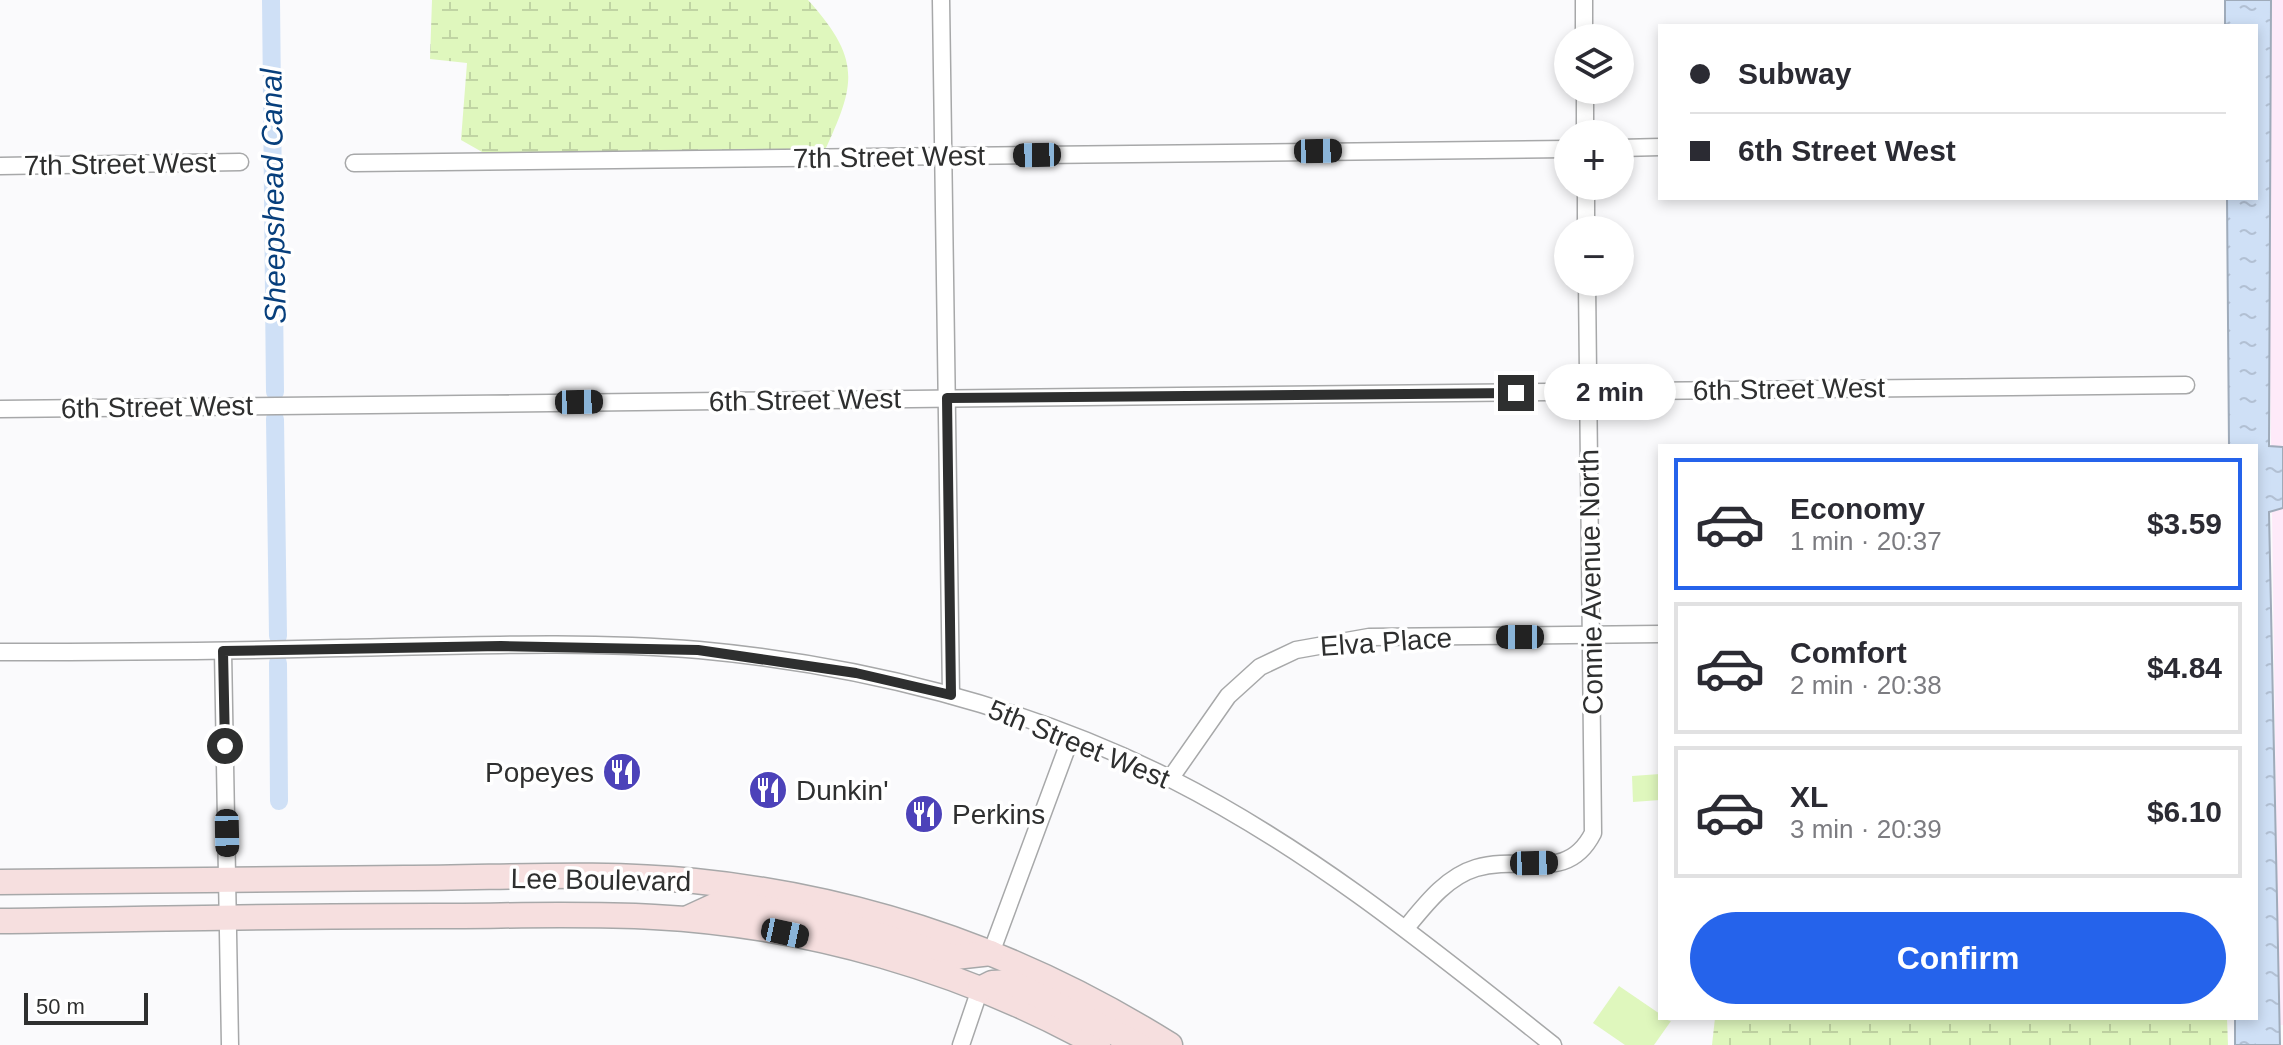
<!DOCTYPE html>
<meta charset="utf-8">
<style>
:root{--surface:#fff;--page:#f7f7f7;--text:#2b2b33;--muted:#7c7c81;--line:#e1e1e2;--accent:#2563eb}
body{margin:0;font-family:Helvetica,sans-serif;background:var(--page);color:var(--text);height:100vh;display:flex;flex-direction:column;font-size:30px;white-space:nowrap}
*{box-sizing:border-box;margin:0}
p{font-size:26px;color:var(--muted)}
.icon{flex:none;width:44px;height:44px;fill:none;stroke:currentColor;stroke-width:2;stroke-linecap:round;stroke-linejoin:round}
.map{position:relative;flex:1;overflow:hidden}
.sheet{position:absolute;left:1658px;top:444px;width:600px;height:576px;display:flex;flex-direction:column;background:var(--surface);border-radius:0px;box-shadow:0 4px 12px #0003}
.sheet>*{flex:none}
.top-card{position:absolute;left:1658px;top:24px;width:600px;height:176px;border-radius:0px;box-shadow:0 4px 12px #0003;display:grid;align-content:center;height:176px;padding:0 32px;background:var(--surface)}
.tools{position:absolute;left:1554px;top:24px;display:grid;gap:16px}
.tools a{display:grid;place-items:center;width:80px;height:80px;border-radius:50%;background:var(--surface);box-shadow:0 4px 12px #0003;font-size:40px}
.scale{position:absolute;left:24px;bottom:20px;width:124px;box-sizing:border-box;padding-left:8px;border:4px solid #2e2f2f;border-top:0;font-size:22px;line-height:28px;white-space:nowrap;color:#2e2f2f;-webkit-text-stroke:6px #fff;paint-order:stroke}
.end{position:absolute;width:36px;height:36px;margin:-18px;border:10px solid #2e2f2f;background:#fff;box-shadow:0 0 0 4px #fff}
.from{border-radius:50%}
.bubble{position:absolute;height:56px;border-radius:28px;background:var(--surface);box-shadow:0 4px 12px #0003;font-size:26px;font-weight:600;line-height:56px;text-align:center}
.car{position:absolute;width:24px;height:48px;margin:-24px -12px;border-radius:10px;box-shadow:0 0 6px 2px #0007;background:linear-gradient(#222 24%,#8ab4d8 0 40%,#222 0 76%,#8ab4d8 0 86%,#222 0)}
.top-card b{display:flex;align-items:center;gap:28px;height:76px;font-size:30px}
.top-card b+b{border-top:2px solid var(--line)}
.top-card i{width:20px;height:20px;background:var(--text)}
ul{padding:14px 0 0;list-style:none}
li{display:flex;align-items:center;gap:24px;height:132px;margin:0 16px 12px;padding:0 16px;border:4px solid var(--line);border-radius:0px}
li div{flex:1}
li b{display:block;font-size:30px}
li em{font-style:normal;font-weight:600}
li.active{border-color:var(--accent)}
li>.icon{width:72px;height:72px;stroke-width:1.5}
.action{display:flex;gap:16px;margin-top:auto;padding:16px 32px}
.action a{flex:1;height:92px;border-radius:48px;background:var(--accent);color:#fff;font-size:32px;font-weight:600;line-height:92px;text-align:center}
.map>svg:first-child{display:block}
</style>
<div class="map">
<svg width="2283" height="1045" viewBox="0 0 2283 1045">
<defs>
<pattern id="grass-tufts" width="24" height="20" patternUnits="userSpaceOnUse" patternTransform="scale(2)"><rect width="24" height="20" fill="#dff7bd"/><path d="M3 7l-1-3M5 7V3M7 7l1-3M15 17l-1-3M17 17v-4M19 17l1-3" fill="none" stroke="#c0d4a3"/></pattern>
<pattern id="wetland-marsh" width="20" height="14" patternUnits="userSpaceOnUse" patternTransform="scale(2)"><rect width="20" height="14" fill="#dff7bd"/><path d="M1 5h8M5 5V1M11 12h8M15 12V8" fill="none" stroke="#c0d4a3"/></pattern>
<pattern id="water-ripples" width="26" height="14" patternUnits="userSpaceOnUse" patternTransform="scale(2)"><rect width="26" height="14" fill="#cfe0f6"/><path d="M2 4q2-2 4 0t4 0M15 11q2-2 4 0t4 0" fill="none" stroke="#b2c0d3"/></pattern>
</defs>
<rect width="100%" height="100%" fill="#fafafc"/>
<path fill="#feeaf9" d="M2265,0H2283V1025H2279Z"/>
<path fill="url(#grass-tufts)" d="M1660,774V800L1633,802L1632,776Z"/>
<g fill="url(#wetland-marsh)">
<path d="M432,0H808C865,63 854,87 821,159L498,161L461,140L467,63L430,59Z"/>
<path d="M1715,1018H2227L2228,1045H1712Z"/>
</g>
<path fill="#dff7bd" d="M1619,986L1660,1014V1018L1671,1021L1654,1045H1625L1593,1023Z"/>
<path fill="url(#water-ripples)" stroke="#9fabba" stroke-width="2" d="M2225,0H2271L2269,446L2283,447V508L2269,512L2280,1045H2235V1018H2256V446H2229L2227,198H2256V26H2225Z"/>
<g fill="none" stroke-linecap="round" stroke-linejoin="round">
<g stroke="#cfe0f6" stroke-width="18">
<path d="M271,0L275,392"/>
<path d="M275,419L278,636"/>
<path d="M278,663L279,801"/>
</g>
<defs>
<g id="street">
<path d="M941,0L951,695"/>
<path d="M1584,0V38"/>
<path d="M1585,90V134"/>
<path d="M1620,148L1660,147"/>
<path d="M354,163L1568,149"/>
<path d="M0,166L240,162"/>
<path d="M1586,186V230"/>
<path d="M0,409L2186,385"/>
<path d="M223,651L230,1045"/>
<path d="M0,652C114,652 228,651 341,648C460,646 581,640 699,650C861,665 1026,706 1171,779C1311,850 1431,948 1553,1045"/>
<path d="M1170,779L1228,696L1260,667L1296,650L1369,637L1660,634"/>
<path d="M1406,928C1425,905 1446,877 1476,868C1523,854 1567,884 1593,833L1587,282"/>
<path d="M991,953L1071,737"/>
<path d="M961,1045L980,989"/>
</g>
<g id="secondary">
<path d="M0,882C135,880 270,879 405,878C501,878 599,871 695,881C865,898 1025,954 1170,1045"/>
<path d="M688,918L725,901L830,921L955,957L991,953"/>
<path d="M0,921C145,919 291,916 436,916C508,916 582,913 654,917C807,925 964,970 1098,1045"/>
<path d="M980,989L992,983L1011,982L1139,1045"/>
</g>
</defs>
<use href="#street" stroke="#a7a8a9" stroke-width="19"/>
<use href="#secondary" stroke="#a7a8a9" stroke-width="27"/>
<use href="#street" stroke="#fff" stroke-width="16"/>
<use href="#secondary" stroke="#f6dfdf" stroke-width="24"/>
</g>
<g fill="none" stroke-linecap="round" stroke-linejoin="round">
<path stroke="#2e2f2f" stroke-width="10" d="M225,746L223,651L501,646L698,650L856,673L951,695L947,398L1516,393"/>
</g>
<defs>
<symbol id="restaurant-disc" viewBox="-11 -11 22 22"><circle r="9.5" fill="#4c42b9" stroke="#fff"/><path d="M-5-6h1v4h1v-4h1v4h1v-4h1v5L-1.5 .5V6h-2V.5L-5-1ZM5-6V6H3V1.5H1.5Q1.5-4 5-6Z" fill="#fff"/></symbol>
</defs>
<g fill-rule="evenodd">
<use href="#restaurant-disc" x="600" y="750" width="44" height="44"/>
<use href="#restaurant-disc" x="746" y="768" width="44" height="44"/>
<use href="#restaurant-disc" x="902" y="792" width="44" height="44"/>
</g>
<g text-anchor="middle" dominant-baseline="central" stroke-width="7" stroke-linejoin="round" paint-order="stroke">
<g font-size="28" fill="#2e2f2f" stroke="#fff">
<text transform="translate(889 157) rotate(-1)">7th Street West</text>
<text transform="translate(120 164) rotate(-1)">7th Street West</text>
<text transform="translate(1789 389) rotate(-1)">6th Street West</text>
<text transform="translate(805 400) rotate(-1)">6th Street West</text>
<text transform="translate(157 407) rotate(-1)">6th Street West</text>
<text transform="translate(1591 582) rotate(-91)">Connie Avenue North</text>
<text transform="translate(1386 642) rotate(-4)">Elva Place</text>
<text transform="translate(1079 744) rotate(22)">5th Street West</text>
<text transform="translate(601 880) rotate(1)">Lee Boulevard</text>
</g>
<g font-size="28" fill="#2e2f2f" stroke="#fff" text-anchor="start">
<text x="594" y="772" text-anchor="end">Popeyes</text>
<text x="796" y="790">Dunkin'</text>
<text x="952" y="814">Perkins</text>
</g>
<g font-size="30" font-style="italic" fill="#073f7c" stroke="#fff">
<text transform="translate(273 196) rotate(-91)">Sheepshead Canal</text>
</g>
</g>
</svg>
<div class="tools">
<a><svg class="icon" aria-label="layers" viewBox="0 0 24 24"><path d="M12 4l9 5-9 5-9-5zM3 14l9 5 9-5"/></svg></a>
<a>+</a>
<a>−</a>
</div>
<div class="scale">50 m</div>
<i class="end from" style="left:225px;top:746px"></i>
<i class="end" style="left:1516px;top:393px"></i>
<div class="bubble" style="left:1544px;top:364px;width:132px">2 min</div>
<i class="car" style="left:1318px;top:151px;rotate:89deg"></i>
<i class="car" style="left:1037px;top:155px;rotate:269deg"></i>
<i class="car" style="left:579px;top:402px;rotate:89deg"></i>
<i class="car" style="left:1520px;top:637px;rotate:270deg"></i>
<i class="car" style="left:227px;top:833px;rotate:179deg"></i>
<i class="car" style="left:1534px;top:863px;rotate:89deg"></i>
<i class="car" style="left:785px;top:933px;rotate:102deg"></i>
<div class="top-card">
<b><i class="from"></i>Subway</b>
<b><i></i>6th Street West</b>
</div>
<section class="sheet">
<ul>
<li class="active"><svg class="icon" aria-label="car" viewBox="0 0 24 24"><path d="M5 17H2v-5l4-1 3-4h7l3 4 3 1v5h-3M9 17h6M6 11h13"/><circle cx="7" cy="17" r="2"/><circle cx="17" cy="17" r="2"/></svg><div><b>Economy</b><p>1 min · 20:37</p></div><em>$3.59</em></li>
<li><svg class="icon" aria-label="car" viewBox="0 0 24 24"><path d="M5 17H2v-5l4-1 3-4h7l3 4 3 1v5h-3M9 17h6M6 11h13"/><circle cx="7" cy="17" r="2"/><circle cx="17" cy="17" r="2"/></svg><div><b>Comfort</b><p>2 min · 20:38</p></div><em>$4.84</em></li>
<li><svg class="icon" aria-label="car" viewBox="0 0 24 24"><path d="M5 17H2v-5l4-1 3-4h7l3 4 3 1v5h-3M9 17h6M6 11h13"/><circle cx="7" cy="17" r="2"/><circle cx="17" cy="17" r="2"/></svg><div><b>XL</b><p>3 min · 20:39</p></div><em>$6.10</em></li>
</ul>
<div class="action"><a>Confirm</a></div>
</section>
</div>
